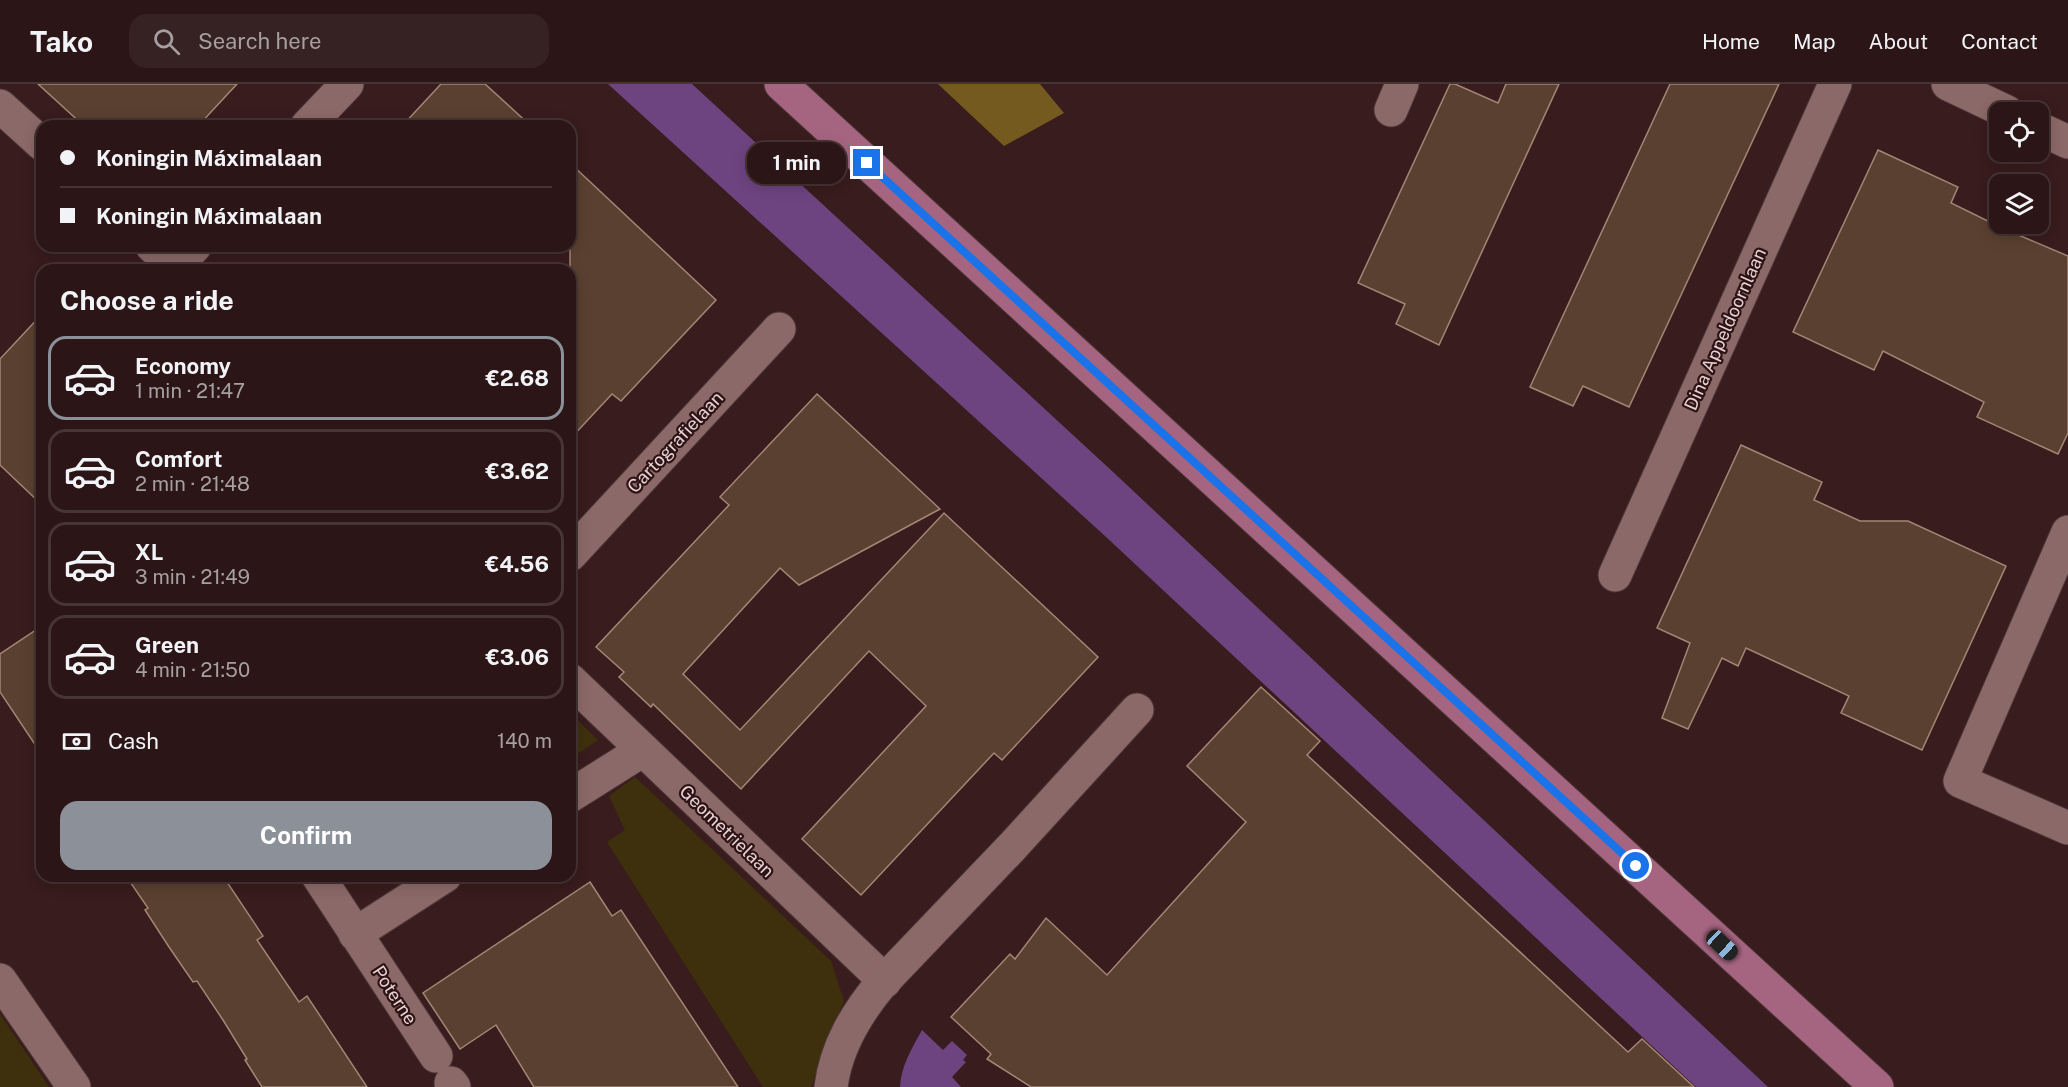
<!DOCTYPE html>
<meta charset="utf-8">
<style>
:root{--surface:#2b1516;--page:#372223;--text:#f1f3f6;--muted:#a69fa1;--line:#473435;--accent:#8c9099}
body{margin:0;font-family:"Public Sans",sans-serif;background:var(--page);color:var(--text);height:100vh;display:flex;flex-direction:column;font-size:22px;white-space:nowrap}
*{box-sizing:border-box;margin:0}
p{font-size:20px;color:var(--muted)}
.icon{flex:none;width:33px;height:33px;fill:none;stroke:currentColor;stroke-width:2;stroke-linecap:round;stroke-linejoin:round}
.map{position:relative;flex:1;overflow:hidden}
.panel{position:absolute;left:36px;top:180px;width:540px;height:618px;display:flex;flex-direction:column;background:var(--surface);border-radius:18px;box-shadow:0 3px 15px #0003,0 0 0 2px var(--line)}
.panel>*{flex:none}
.banner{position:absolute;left:36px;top:36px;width:540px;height:132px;border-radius:18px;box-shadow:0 3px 15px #0003,0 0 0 2px var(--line);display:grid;align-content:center;height:132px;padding:0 24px;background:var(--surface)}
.tools{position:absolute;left:1989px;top:18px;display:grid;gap:12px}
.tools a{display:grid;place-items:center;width:60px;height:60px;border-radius:12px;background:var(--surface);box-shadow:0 3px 15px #0003,0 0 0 2px var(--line);font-size:30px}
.end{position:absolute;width:27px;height:27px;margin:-14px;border:8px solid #1a73e8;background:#fff;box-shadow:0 0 0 3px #fff}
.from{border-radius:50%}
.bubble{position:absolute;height:42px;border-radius:18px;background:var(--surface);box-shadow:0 3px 15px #0003,0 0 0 2px var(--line);font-size:20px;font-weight:700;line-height:42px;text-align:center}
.car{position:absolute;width:18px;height:36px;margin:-18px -9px;border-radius:8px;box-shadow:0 0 4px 2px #0007;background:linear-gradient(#222 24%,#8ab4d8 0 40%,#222 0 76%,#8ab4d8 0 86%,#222 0)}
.banner b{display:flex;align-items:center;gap:21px;height:57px;font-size:22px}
.banner b+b{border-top:2px solid var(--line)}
.banner i{width:15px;height:15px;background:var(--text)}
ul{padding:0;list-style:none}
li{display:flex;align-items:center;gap:18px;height:84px;margin:0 12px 9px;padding:0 12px;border:3px solid var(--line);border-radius:18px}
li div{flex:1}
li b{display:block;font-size:22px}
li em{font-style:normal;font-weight:700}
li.on{border-color:var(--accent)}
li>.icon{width:54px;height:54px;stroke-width:1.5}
h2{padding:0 24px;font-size:27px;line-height:72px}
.pay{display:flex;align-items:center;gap:15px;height:66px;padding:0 24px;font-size:22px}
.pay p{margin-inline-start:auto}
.action{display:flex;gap:12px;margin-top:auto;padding:12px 24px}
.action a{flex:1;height:69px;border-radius:18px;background:var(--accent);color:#fff;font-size:24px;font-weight:700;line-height:69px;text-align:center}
header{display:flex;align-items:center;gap:36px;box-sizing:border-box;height:84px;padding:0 30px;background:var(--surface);border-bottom:2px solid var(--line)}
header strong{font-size:28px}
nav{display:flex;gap:33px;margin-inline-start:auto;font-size:21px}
.search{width:420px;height:54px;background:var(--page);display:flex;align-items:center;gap:15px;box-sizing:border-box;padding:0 21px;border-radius:18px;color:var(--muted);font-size:22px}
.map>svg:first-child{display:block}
</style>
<header>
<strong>Tako</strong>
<div class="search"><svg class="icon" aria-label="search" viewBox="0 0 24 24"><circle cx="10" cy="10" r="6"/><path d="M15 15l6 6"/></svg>Search here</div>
<nav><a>Home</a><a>Map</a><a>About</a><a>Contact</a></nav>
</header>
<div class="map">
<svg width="2068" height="1003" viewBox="0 0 2068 1003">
<rect width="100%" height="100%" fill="#391c1d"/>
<g fill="#3f300d">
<path d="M570,629L598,656L570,675Z"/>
<path d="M635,693L831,877L844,917L811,1003H763L607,758L625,746L609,712Z"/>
<path d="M0,930L49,1003H0Z"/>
</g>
<path fill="#745a1e" d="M938,0H1040L1064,29L1004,62Z"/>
<g fill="#6e4480">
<path d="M608,0H692L1112,387L1768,1003H1696L1105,452Z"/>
<path d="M922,946L943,966L952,957L967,971L963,976L966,978L952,993L961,1003H900C901,982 912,964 922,946Z"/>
</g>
<g fill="#5a4030" stroke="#a48675" stroke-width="1.5">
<path d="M38,0H237L198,42H84Z"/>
<path d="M441,0H485L531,42H402Z"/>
<path d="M1450,0H1455L1498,19L1506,0H1559L1439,261L1396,240L1405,220L1358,199Z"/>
<path d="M1670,0H1779L1629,323L1583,302L1573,322L1530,303Z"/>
<path d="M1878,66L1958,103L1951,119L2002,144L2068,172V349L2058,370L1977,333L1984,318L1883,267L1874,286L1793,248Z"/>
<path d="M570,79L716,216L621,317L612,310L570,355Z"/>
<path d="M42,230V421L0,381V275Z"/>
<path d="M817,310L940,425L799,501L780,484L683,590L740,646L944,429L1098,573L1002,676L994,669L861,811L802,755L926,622L869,567L741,705L653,620L651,623L619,593L624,588L596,563L729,421L720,413Z"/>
<path d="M1741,361L1822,398L1814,416L1860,437H1908L2006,482L1922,666L1841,629L1849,612L1746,564L1738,582L1722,574L1688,645L1662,634L1690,559L1657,544Z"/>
<path d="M42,542V671L0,608V570Z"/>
<path d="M1261,603L1320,657L1307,671L1628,968L1642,955L1694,1003H1031L987,975L991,970L951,933L1010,870L1015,875L1046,834L1107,891L1246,738L1187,682Z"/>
<path d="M126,792H223L263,852L257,856L299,918L307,912L367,1003H262L245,976L247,975L223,936L197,897L193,898L169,863L145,826L148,824Z"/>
<path d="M590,798L612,832L621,826L738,1003H534L496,941L460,965L423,909Z"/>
</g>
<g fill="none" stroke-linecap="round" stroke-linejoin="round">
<defs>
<g id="minor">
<path d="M1948,0L2007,28"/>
<path d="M0,22L42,60"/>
<path d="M1391,26L1402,0"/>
<path d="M307,42L347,0"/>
<path d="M2038,44L2068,58"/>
<path d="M152,162L178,186"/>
<path d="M175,183L195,162"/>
<path d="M2068,448L1960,697L2068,744"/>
<path d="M570,471L779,245"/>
<path d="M1615,491L1835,0"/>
<path d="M570,596L885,897"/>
<path d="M570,712L643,666"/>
<path d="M318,792L436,972"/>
<path d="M355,850L445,792"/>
<path d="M0,896L74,1003"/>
<path d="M451,999L454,1003"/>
<path d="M831,1003C836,963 856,930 881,900L1012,763L1137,626"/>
</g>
<path id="major" d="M781,0L1877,1003"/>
</defs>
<use href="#minor" stroke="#4e3738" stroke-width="35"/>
<use href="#major" stroke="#4e3738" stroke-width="35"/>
<use href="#minor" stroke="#8c6969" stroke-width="33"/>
<use href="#major" stroke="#a56580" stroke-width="33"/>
</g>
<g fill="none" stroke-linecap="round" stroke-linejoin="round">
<path stroke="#1a73e8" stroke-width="8" d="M867,79L1636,782"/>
</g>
<g text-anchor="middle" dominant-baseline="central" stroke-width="4.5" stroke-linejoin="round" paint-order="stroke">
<g font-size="18" fill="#e6d2d2" stroke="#2e1314">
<text transform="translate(1725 245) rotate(-66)">Dina Appeldoornlaan</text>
<text transform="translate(675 358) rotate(-47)">Cartografielaan</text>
<text transform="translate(727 747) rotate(44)">Geometrielaan</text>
<text transform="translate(395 911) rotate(57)">Poterne</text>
</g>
</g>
</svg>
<div class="tools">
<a><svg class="icon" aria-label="locate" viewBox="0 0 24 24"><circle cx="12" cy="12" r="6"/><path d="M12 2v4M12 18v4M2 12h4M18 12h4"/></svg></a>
<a><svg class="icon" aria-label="layers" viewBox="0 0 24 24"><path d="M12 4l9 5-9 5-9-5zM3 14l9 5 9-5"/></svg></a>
</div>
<i class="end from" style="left:1636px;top:782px"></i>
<i class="end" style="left:867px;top:79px"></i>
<div class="bubble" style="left:747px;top:58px;width:99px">1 min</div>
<i class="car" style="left:1722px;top:861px;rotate:133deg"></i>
<div class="banner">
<b><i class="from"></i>Koningin Máximalaan</b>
<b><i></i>Koningin Máximalaan</b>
</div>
<section class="panel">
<h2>Choose a ride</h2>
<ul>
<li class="on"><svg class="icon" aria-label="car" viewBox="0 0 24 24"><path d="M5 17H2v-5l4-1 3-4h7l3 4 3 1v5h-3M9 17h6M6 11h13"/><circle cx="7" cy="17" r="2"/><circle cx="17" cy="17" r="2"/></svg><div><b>Economy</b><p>1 min · 21:47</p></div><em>€2.68</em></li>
<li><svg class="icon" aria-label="car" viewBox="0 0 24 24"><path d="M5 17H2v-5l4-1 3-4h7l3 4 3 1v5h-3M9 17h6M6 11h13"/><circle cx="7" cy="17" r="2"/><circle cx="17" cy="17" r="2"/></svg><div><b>Comfort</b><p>2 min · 21:48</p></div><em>€3.62</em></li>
<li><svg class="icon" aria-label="car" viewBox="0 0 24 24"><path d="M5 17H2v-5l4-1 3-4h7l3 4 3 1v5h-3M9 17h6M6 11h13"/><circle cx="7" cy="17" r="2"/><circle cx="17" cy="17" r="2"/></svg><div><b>XL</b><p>3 min · 21:49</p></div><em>€4.56</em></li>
<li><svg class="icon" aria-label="car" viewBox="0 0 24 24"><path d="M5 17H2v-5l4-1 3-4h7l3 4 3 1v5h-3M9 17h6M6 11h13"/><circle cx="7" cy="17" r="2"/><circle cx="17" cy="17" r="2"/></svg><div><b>Green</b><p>4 min · 21:50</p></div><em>€3.06</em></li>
</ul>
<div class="pay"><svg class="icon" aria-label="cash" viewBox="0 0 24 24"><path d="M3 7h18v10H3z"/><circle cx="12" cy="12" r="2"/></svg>Cash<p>140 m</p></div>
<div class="action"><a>Confirm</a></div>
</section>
</div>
